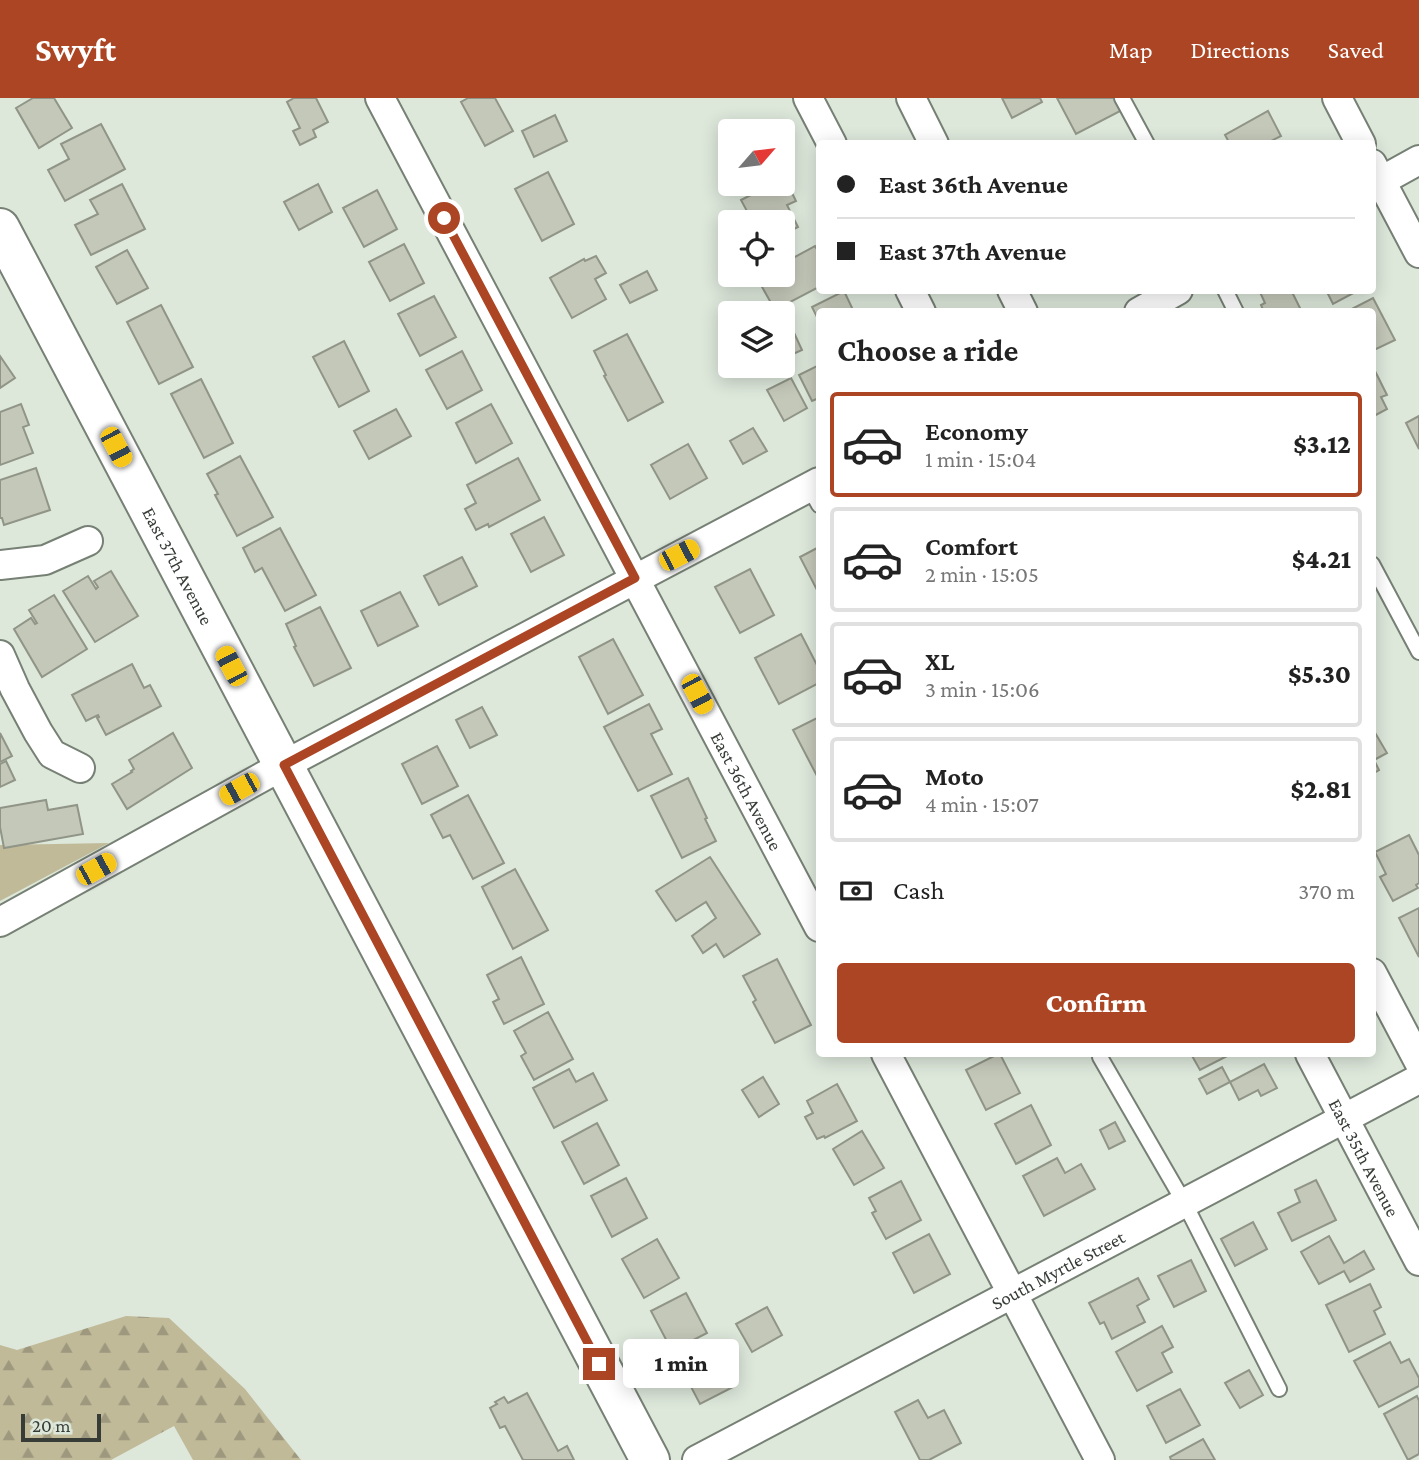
<!DOCTYPE html>
<meta charset="utf-8">
<style>
:root{--surface:#fff;--page:#f6f6f6;--text:#222;--muted:#767676;--line:#e0e0e0;--accent:#ac4523}
body{margin:0;font-family:"Crimson Pro",serif;background:var(--page);color:var(--text);height:100vh;display:flex;flex-direction:column;font-size:26px;white-space:nowrap}
*{box-sizing:border-box;margin:0}
p{font-size:23px;color:var(--muted)}
.icon{flex:none;width:38px;height:38px;fill:none;stroke:currentColor;stroke-width:2;stroke-linecap:round;stroke-linejoin:round}
.map{position:relative;flex:1;overflow:hidden}
.details{position:absolute;left:816px;top:210px;width:560px;height:749px;display:flex;flex-direction:column;background:var(--surface);border-radius:7px;box-shadow:0 4px 18px #0003}
.details>*{flex:none}
.guide{position:absolute;left:816px;top:42px;width:560px;height:154px;border-radius:7px;box-shadow:0 4px 18px #0003;display:grid;align-content:center;height:154px;padding:0 21px;background:var(--surface)}
.needle{width:46px;rotate:62deg}
.buttons{position:absolute;left:718px;top:21px;display:grid;gap:14px}
.buttons a{display:grid;place-items:center;width:77px;height:77px;border-radius:7px;background:var(--surface);box-shadow:0 4px 18px #0003;font-size:35px}
.scale{position:absolute;left:21px;bottom:18px;width:80px;box-sizing:border-box;padding-left:7px;border:4px solid #373c37;border-top:0;font-size:19px;line-height:24px;white-space:nowrap;color:#373c37;-webkit-text-stroke:5px #dde8db;paint-order:stroke}
.end{position:absolute;width:32px;height:32px;margin:-16px;border:9px solid #ac4523;background:#fff;box-shadow:0 0 0 4px #fff}
.from{border-radius:50%}
.bubble{position:absolute;height:49px;border-radius:7px;background:var(--surface);box-shadow:0 4px 18px #0003;font-size:23px;font-weight:800;line-height:49px;text-align:center}
.car{position:absolute;width:21px;height:42px;margin:-21px -10px;border-radius:9px;box-shadow:0 0 5px 2px #0007;background:linear-gradient(#f5c518 24%,#345 0 40%,#f5c518 0 76%,#345 0 86%,#f5c518 0)}
.guide b{display:flex;align-items:center;gap:24px;height:66px;font-size:26px}
.guide b+b{border-top:2px solid var(--line)}
.guide i{width:18px;height:18px;background:var(--text)}
ul{padding:0;list-style:none}
li{display:flex;align-items:center;gap:21px;height:105px;margin:0 14px 10px;padding:0 7px;border:4px solid var(--line);border-radius:7px}
li div{flex:1}
li b{display:block;font-size:26px}
li em{font-style:normal;font-weight:800}
li.current{border-color:var(--accent)}
li>.icon{width:63px;height:63px;stroke-width:1.5}
h2{padding:0 21px;font-size:32px;line-height:84px}
.pay{display:flex;align-items:center;gap:18px;height:77px;padding:0 21px;font-size:26px}
.pay p{margin-inline-start:auto}
.action{display:flex;gap:14px;margin-top:auto;padding:14px 21px}
.action a{flex:1;height:80px;border-radius:7px;background:var(--accent);color:#fff;font-size:28px;font-weight:800;line-height:80px;text-align:center}
header{display:flex;align-items:center;gap:42px;box-sizing:border-box;height:98px;padding:0 35px;background:var(--accent);color:#fff}
header strong{font-size:33px}
nav{display:flex;gap:38px;margin-inline-start:auto;font-size:24px}
.map>svg:first-child{display:block}
</style>
<header>
<strong>Swyft</strong>
<nav><a>Map</a><a>Directions</a><a>Saved</a></nav>
</header>
<div class="map">
<svg width="1419" height="1362" viewBox="0 0 1419 1362">
<defs>
<pattern id="forest-firs" width="22" height="20" patternUnits="userSpaceOnUse" patternTransform="scale(1.75)"><rect width="22" height="20" fill="#c0ba99"/><path d="M5 1l3.5 6h-7zM16 11l3.5 6h-7z" fill="#9d987e"/></pattern>
</defs>
<rect width="100%" height="100%" fill="#dde8db"/>
<path fill="url(#forest-firs)" d="M126,1218L169,1220L245,1291L301,1362H193L174,1328L111,1362H0V1247L17,1252Z"/>
<path fill="#c0ba99" d="M109,745L0,803V747Z"/>
<g fill="#c4c8b9" stroke="#909587" stroke-width="2">
<path d="M33,0H54L72,30L39,50L16,10Z"/>
<path d="M294,0H316L328,24L313,32L316,39L300,47L293,33L300,30L287,4Z"/>
<path d="M468,0H495L513,33L485,48L461,4Z"/>
<path d="M1002,0H1040L1042,4L1012,20Z"/>
<path d="M1057,0H1118L1124,11L1076,36Z"/>
<path d="M1268,13L1281,38L1269,44L1270,46H1230L1225,37Z"/>
<path d="M555,17L567,43L534,59L522,33Z"/>
<path d="M101,26L125,71L65,103L48,72L69,61L61,46Z"/>
<path d="M548,74L574,126L542,143L515,91Z"/>
<path d="M782,75L796,103L787,107L798,129L782,137V124H730L748,115L741,102L755,95L751,86H782Z"/>
<path d="M122,86L145,131L91,157L75,127L98,116L90,102Z"/>
<path d="M318,86L332,114L299,132L284,104Z"/>
<path d="M377,92L397,131L364,149L343,110Z"/>
<path d="M404,146L424,185L390,203L369,164Z"/>
<path d="M815,148L819,155V189L775,212L757,180L763,177H782V166Z"/>
<path d="M127,152L148,190L117,206L96,169Z"/>
<path d="M596,158L606,175L595,181L606,201L572,220L550,180L584,161L585,163Z"/>
<path d="M647,173L657,192L630,205L620,187Z"/>
<path d="M1259,192H1291L1302,214H1264L1261,207L1265,205Z"/>
<path d="M1326,192H1359L1333,206Z"/>
<path d="M844,193L854,214H819V223L812,209Z"/>
<path d="M434,198L456,239L420,258L398,216Z"/>
<path d="M1373,200L1395,242L1372,253V214H1346Z"/>
<path d="M161,207L193,269L159,286L127,224Z"/>
<path d="M789,224L802,252L782,261V227Z"/>
<path d="M627,236L663,304L628,323L604,278L606,277L594,253Z"/>
<path d="M344,243L369,293L339,309L313,259Z"/>
<path d="M462,253L482,292L447,311L426,272Z"/>
<path d="M0,258L15,280L0,290Z"/>
<path d="M819,267V300L812,303L799,277Z"/>
<path d="M1375,273L1387,297L1381,299L1387,311L1372,319V275Z"/>
<path d="M791,280L807,310L784,323L767,292Z"/>
<path d="M201,281L233,345L204,360L171,296Z"/>
<path d="M21,306L29,327L23,329L33,355L0,367V314Z"/>
<path d="M491,306L512,345L476,365L456,325Z"/>
<path d="M396,311L411,338L369,361L354,333Z"/>
<path d="M1419,318V351L1406,325Z"/>
<path d="M753,330L767,353L743,366L730,343Z"/>
<path d="M688,346L707,380L670,401L651,367Z"/>
<path d="M240,358L273,419L237,438L215,397L218,396L207,376Z"/>
<path d="M518,360L540,402L489,429L488,426L476,432L465,411L476,405L467,387Z"/>
<path d="M36,370L50,412L4,427L2,420H0V382Z"/>
<path d="M544,419L564,457L531,474L511,436Z"/>
<path d="M280,430L316,497L285,513L262,470L255,474L243,450Z"/>
<path d="M819,449V491L817,492L800,459Z"/>
<path d="M462,459L477,488L439,507L424,478Z"/>
<path d="M750,471L774,517L740,535L715,489Z"/>
<path d="M111,473L138,518L95,544L63,493L88,478L96,491L98,489L94,483Z"/>
<path d="M400,494L418,528L378,548L361,513Z"/>
<path d="M54,497L87,551L42,579L14,531L31,520L35,526L37,525L29,512Z"/>
<path d="M320,509L351,570L314,588L294,549L296,548L286,526Z"/>
<path d="M801,536L819,571V585L779,606L755,560Z"/>
<path d="M613,541L643,597L608,616L579,559Z"/>
<path d="M132,566L144,590L150,587L161,608L106,637L97,620L99,619L98,617L86,623L72,597Z"/>
<path d="M649,606L662,631L651,636L672,676L638,693L604,629Z"/>
<path d="M482,609L497,637L470,650L456,622Z"/>
<path d="M819,619V677L817,678L793,632Z"/>
<path d="M1374,633L1387,655L1374,662L1379,672L1372,676V634Z"/>
<path d="M0,635L12,658L0,664Z"/>
<path d="M173,635L192,670L127,711L112,686L132,674L131,673L134,671L129,662Z"/>
<path d="M437,648L458,688L422,706L402,666Z"/>
<path d="M6,663L15,682L0,689V666Z"/>
<path d="M688,680L707,720L705,721L716,743L682,760L651,698Z"/>
<path d="M468,697L504,765L473,781L450,737L443,740L431,717Z"/>
<path d="M46,702L48,712L77,707L83,736L4,750L0,729V710Z"/>
<path d="M1409,737L1419,757V785L1416,787L1418,790L1393,803L1380,779L1386,776L1375,754Z"/>
<path d="M710,759L760,836L724,859L716,846L703,855L692,838L716,820L706,804L676,823L656,793Z"/>
<path d="M515,771L548,832L513,851L482,789Z"/>
<path d="M1419,810V859L1399,820Z"/>
<path d="M521,859L544,906L504,926L493,904L499,901L487,877Z"/>
<path d="M777,861L811,927L775,945L753,904L756,902L743,878Z"/>
<path d="M548,914L573,961L534,982L521,958L526,955L514,933Z"/>
<path d="M998,956H1000L1020,995L986,1012L966,972Z"/>
<path d="M1191,956H1231L1200,972Z"/>
<path d="M1264,966L1277,990L1261,998L1258,992L1239,1002L1230,984Z"/>
<path d="M1222,969L1230,984L1207,996L1199,981Z"/>
<path d="M569,971L576,984L593,975L607,1002L554,1030L533,990Z"/>
<path d="M763,979L779,1006L759,1019L742,992Z"/>
<path d="M837,986L857,1023L825,1040L824,1038L817,1041L805,1019L813,1015L807,1003Z"/>
<path d="M1031,1007L1051,1047L1016,1066L995,1026Z"/>
<path d="M1115,1024L1125,1043L1109,1051L1100,1032Z"/>
<path d="M597,1025L619,1067L584,1086L562,1044Z"/>
<path d="M862,1033L884,1070L854,1087L833,1051Z"/>
<path d="M1057,1060L1065,1075L1081,1066L1095,1091L1044,1118L1023,1078Z"/>
<path d="M626,1080L647,1120L612,1139L591,1098Z"/>
<path d="M1316,1082L1336,1122L1292,1143L1278,1115L1300,1104L1295,1092Z"/>
<path d="M901,1083L921,1122L886,1141L872,1115L876,1113L869,1100Z"/>
<path d="M1253,1124L1267,1151L1235,1168L1221,1141Z"/>
<path d="M929,1136L950,1176L914,1195L893,1155Z"/>
<path d="M1329,1138L1344,1165L1364,1153L1374,1171L1350,1184L1344,1173L1319,1186L1301,1154Z"/>
<path d="M657,1141L679,1180L644,1200L622,1161Z"/>
<path d="M1191,1162L1206,1193L1174,1209L1158,1178Z"/>
<path d="M1138,1180L1149,1201L1137,1208L1145,1224L1112,1241L1104,1224L1100,1226L1089,1205Z"/>
<path d="M1370,1186L1381,1209L1374,1213L1385,1236L1349,1254L1326,1207Z"/>
<path d="M686,1195L707,1235L672,1253L651,1213Z"/>
<path d="M767,1209L782,1237L752,1254L736,1226Z"/>
<path d="M1162,1228L1173,1249L1162,1255L1172,1274L1137,1293L1116,1254Z"/>
<path d="M721,1244L728,1258L721,1261L735,1288L700,1306L679,1266Z"/>
<path d="M1390,1244L1401,1265L1409,1261L1419,1280V1288L1379,1309L1354,1263Z"/>
<path d="M1249,1272L1263,1297L1240,1310L1225,1285Z"/>
<path d="M1180,1291L1200,1327L1166,1345L1147,1308Z"/>
<path d="M527,1295L558,1353L567,1348L574,1362H523L505,1328L500,1330L490,1310L497,1306L495,1304L504,1299L508,1305Z"/>
<path d="M1417,1298L1419,1303V1356L1408,1362L1384,1316Z"/>
<path d="M918,1302L928,1320L944,1312L961,1345L929,1362H920L895,1314Z"/>
<path d="M1203,1341L1215,1362H1171L1170,1359Z"/>
</g>
<g fill="none" stroke-linecap="round" stroke-linejoin="round">
<defs>
<g id="lane">
<path d="M1122,0L1147,46"/>
<path d="M1225,192L1236,214"/>
<path d="M809,389L819,407"/>
<path d="M1372,466L1419,554"/>
<path d="M1100,959L1185,1106L1279,1291"/>
</g>
<g id="street">
<path id="s1" d="M380,0L819,829"/>
<path d="M808,0L832,46"/>
<path d="M911,0L934,46"/>
<path d="M1337,0L1361,46"/>
<path d="M1372,66L1419,155"/>
<path d="M1372,88L1419,62"/>
<path d="M910,192L921,214"/>
<path d="M1012,192L1023,214"/>
<path d="M1139,214L1178,192"/>
<path d="M0,467L45,462L88,443"/>
<path d="M0,557L15,591L38,634L52,656L80,670"/>
<path d="M0,824L284,667L819,384"/>
<path d="M1372,875L1419,964"/>
<path d="M886,956L1100,1362"/>
<path id="s2" d="M1310,956L1419,1163"/>
<path id="s3" d="M697,1362L1419,981"/>
</g>
<g id="secondary">
<path id="s4" d="M0,130L650,1362"/>
</g>
</defs>
<use href="#lane" stroke="#768074" stroke-width="18"/>
<use href="#street" stroke="#768074" stroke-width="32"/>
<use href="#secondary" stroke="#768074" stroke-width="42"/>
<use href="#lane" stroke="#fff" stroke-width="14"/>
<use href="#street" stroke="#fff" stroke-width="28"/>
<use href="#secondary" stroke="#fff" stroke-width="38"/>
</g>
<g fill="none" stroke-linecap="round" stroke-linejoin="round">
<path stroke="#ac4523" stroke-width="9" d="M444,120L635,480L284,667L599,1266"/>
</g>
<g text-anchor="middle" dominant-baseline="central" stroke-width="5" stroke-linejoin="round" paint-order="stroke">
<g font-size="19" fill="#373c37" stroke="#dde8db">
<text stroke="none"><textPath href="#s4" startOffset="382">East 37th Avenue</textPath></text>
<text stroke="none"><textPath href="#s1" startOffset="784">East 36th Avenue</textPath></text>
<text stroke="none"><textPath href="#s2" startOffset="117">East 35th Avenue</textPath></text>
<text stroke="none"><textPath href="#s3" startOffset="408">South Myrtle Street</textPath></text>
</g>
</g>
</svg>
<div class="buttons">
<a><svg class="needle" viewBox="-14 -14 28 28"><path d="M0-13l5 13h-10z" fill="#e53935"/><path d="M0 13l5-13h-10z" fill="#767676"/></svg></a>
<a><svg class="icon" aria-label="locate" viewBox="0 0 24 24"><circle cx="12" cy="12" r="6"/><path d="M12 2v4M12 18v4M2 12h4M18 12h4"/></svg></a>
<a><svg class="icon" aria-label="layers" viewBox="0 0 24 24"><path d="M12 4l9 5-9 5-9-5zM3 14l9 5 9-5"/></svg></a>
</div>
<div class="scale">20 m</div>
<i class="end from" style="left:444px;top:120px"></i>
<i class="end" style="left:599px;top:1266px"></i>
<div class="bubble" style="left:623px;top:1241px;width:116px">1 min</div>
<i class="car" style="left:116px;top:349px;rotate:152deg"></i>
<i class="car" style="left:679px;top:457px;rotate:63deg"></i>
<i class="car" style="left:231px;top:568px;rotate:332deg"></i>
<i class="car" style="left:697px;top:596px;rotate:152deg"></i>
<i class="car" style="left:239px;top:691px;rotate:241deg"></i>
<i class="car" style="left:96px;top:771px;rotate:61deg"></i>
<div class="guide">
<b><i class="from"></i>East 36th Avenue</b>
<b><i></i>East 37th Avenue</b>
</div>
<section class="details">
<h2>Choose a ride</h2>
<ul>
<li class="current"><svg class="icon" aria-label="car" viewBox="0 0 24 24"><path d="M5 17H2v-5l4-1 3-4h7l3 4 3 1v5h-3M9 17h6M6 11h13"/><circle cx="7" cy="17" r="2"/><circle cx="17" cy="17" r="2"/></svg><div><b>Economy</b><p>1 min · 15:04</p></div><em>$3.12</em></li>
<li><svg class="icon" aria-label="car" viewBox="0 0 24 24"><path d="M5 17H2v-5l4-1 3-4h7l3 4 3 1v5h-3M9 17h6M6 11h13"/><circle cx="7" cy="17" r="2"/><circle cx="17" cy="17" r="2"/></svg><div><b>Comfort</b><p>2 min · 15:05</p></div><em>$4.21</em></li>
<li><svg class="icon" aria-label="car" viewBox="0 0 24 24"><path d="M5 17H2v-5l4-1 3-4h7l3 4 3 1v5h-3M9 17h6M6 11h13"/><circle cx="7" cy="17" r="2"/><circle cx="17" cy="17" r="2"/></svg><div><b>XL</b><p>3 min · 15:06</p></div><em>$5.30</em></li>
<li><svg class="icon" aria-label="car" viewBox="0 0 24 24"><path d="M5 17H2v-5l4-1 3-4h7l3 4 3 1v5h-3M9 17h6M6 11h13"/><circle cx="7" cy="17" r="2"/><circle cx="17" cy="17" r="2"/></svg><div><b>Moto</b><p>4 min · 15:07</p></div><em>$2.81</em></li>
</ul>
<div class="pay"><svg class="icon" aria-label="cash" viewBox="0 0 24 24"><path d="M3 7h18v10H3z"/><circle cx="12" cy="12" r="2"/></svg>Cash<p>370 m</p></div>
<div class="action"><a>Confirm</a></div>
</section>
</div>
